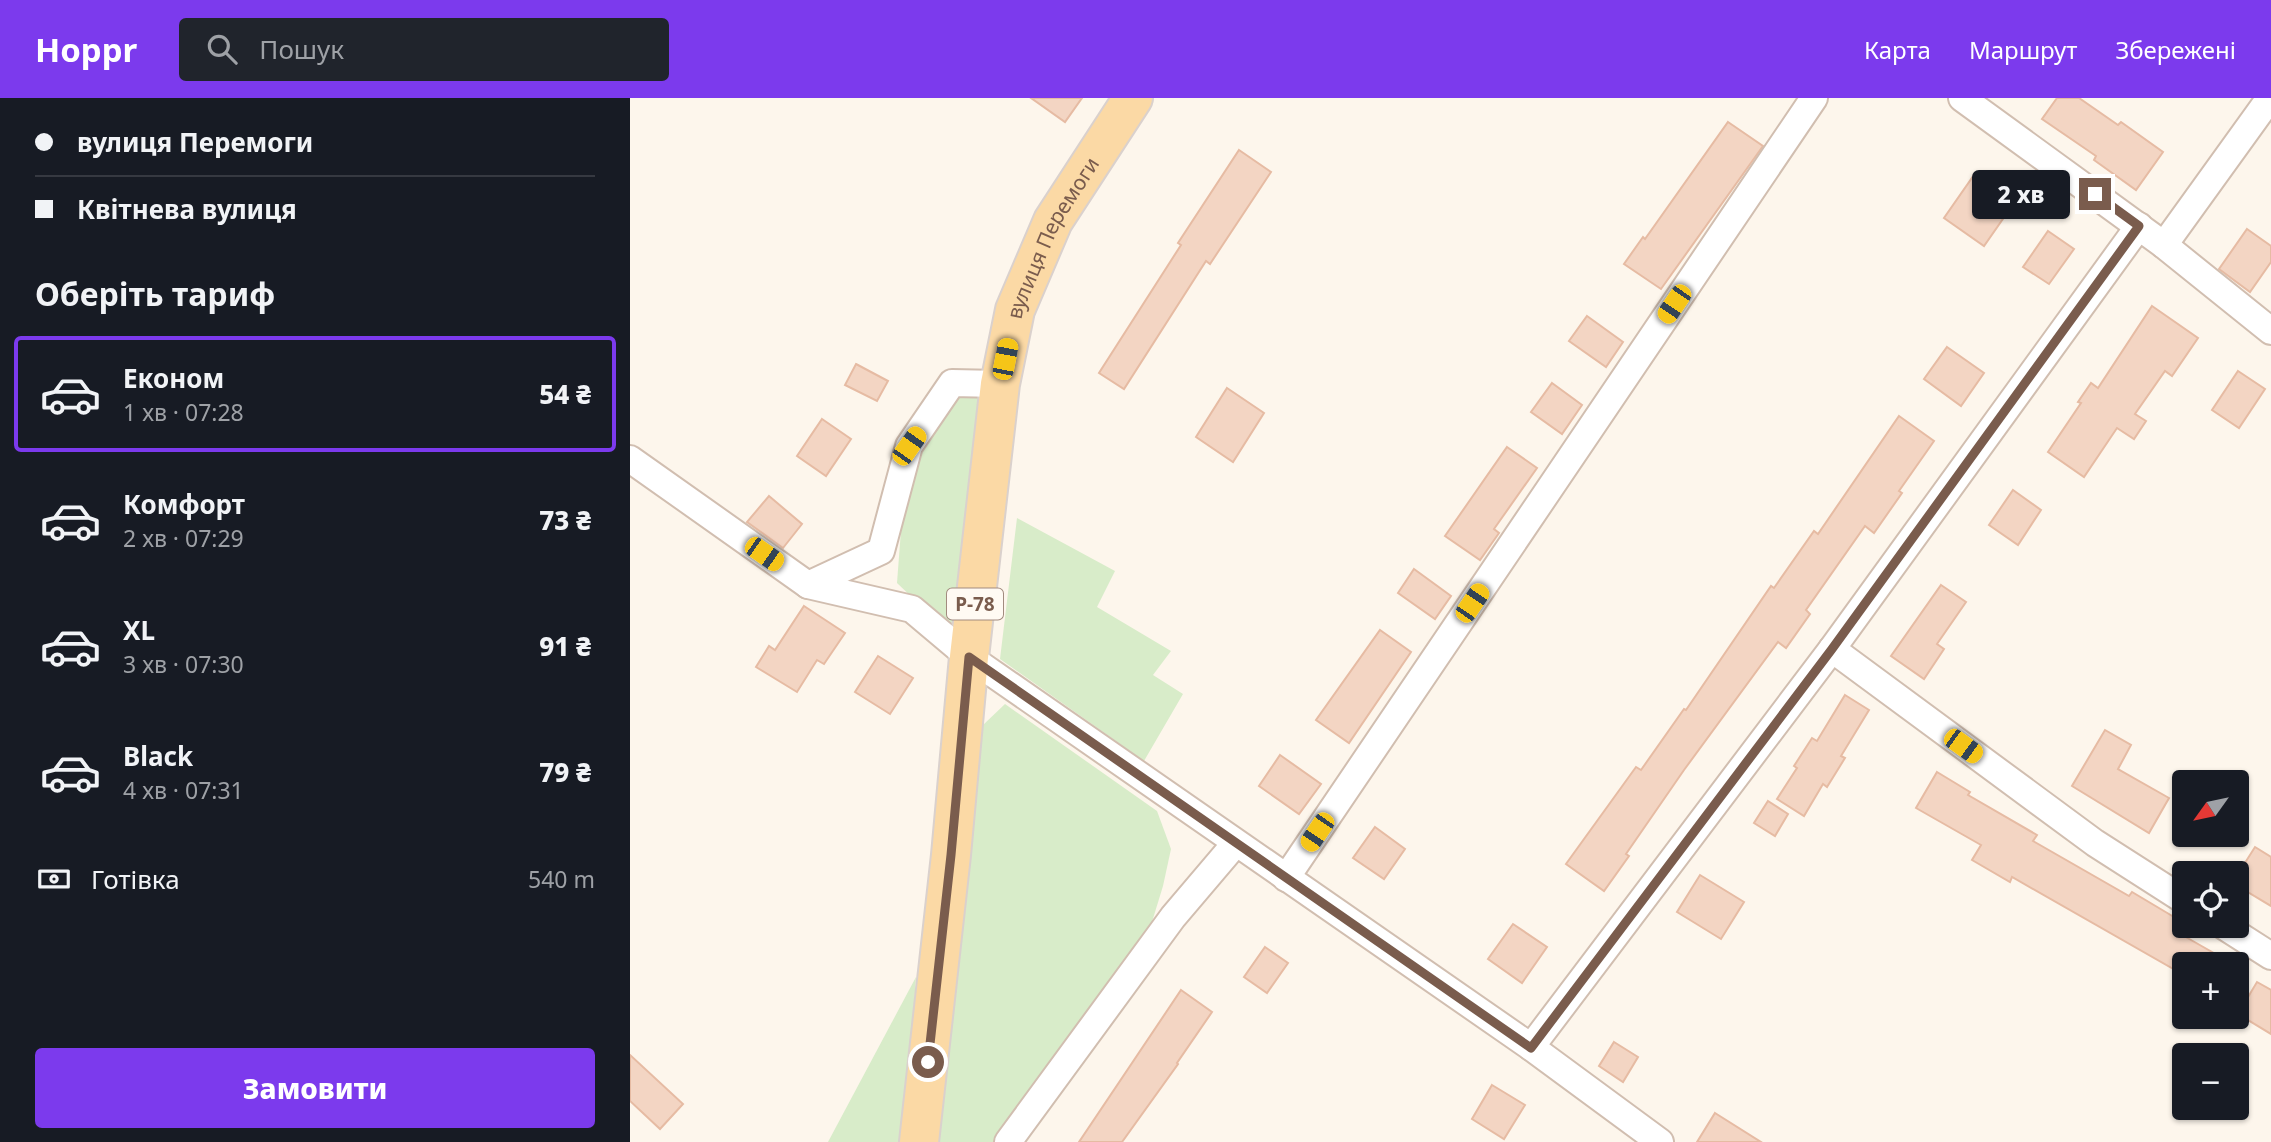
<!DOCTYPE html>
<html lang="uk">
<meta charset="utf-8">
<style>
:root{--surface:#171b24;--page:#20242c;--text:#f1f3f6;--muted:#9ea1a6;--line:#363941;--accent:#7c3aed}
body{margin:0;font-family:"Noto Sans",sans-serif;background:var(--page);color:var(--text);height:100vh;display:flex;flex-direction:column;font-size:26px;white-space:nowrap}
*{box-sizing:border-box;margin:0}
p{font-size:23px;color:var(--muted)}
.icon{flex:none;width:38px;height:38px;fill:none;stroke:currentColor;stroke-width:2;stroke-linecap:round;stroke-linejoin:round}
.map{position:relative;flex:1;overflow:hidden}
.drawer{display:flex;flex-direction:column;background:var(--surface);width:630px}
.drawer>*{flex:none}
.hud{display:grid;align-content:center;height:154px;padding:0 35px;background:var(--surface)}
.needle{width:46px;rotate:237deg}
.buttons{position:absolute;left:1542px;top:672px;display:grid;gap:14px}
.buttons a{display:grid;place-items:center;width:77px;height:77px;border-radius:7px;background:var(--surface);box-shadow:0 2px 5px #0004;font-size:35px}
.end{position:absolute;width:32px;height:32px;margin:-16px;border:9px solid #7a5c4d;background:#fff;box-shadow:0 0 0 4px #fff}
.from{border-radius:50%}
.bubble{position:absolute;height:49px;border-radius:7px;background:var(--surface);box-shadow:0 2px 5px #0004;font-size:23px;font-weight:800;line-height:49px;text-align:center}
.car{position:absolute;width:21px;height:42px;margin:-21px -10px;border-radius:9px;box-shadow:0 0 5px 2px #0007;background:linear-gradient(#f5c518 24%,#345 0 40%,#f5c518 0 76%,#345 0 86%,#f5c518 0)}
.hud b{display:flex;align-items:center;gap:24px;height:66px;font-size:26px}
.hud b+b{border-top:2px solid var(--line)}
.hud i{width:18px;height:18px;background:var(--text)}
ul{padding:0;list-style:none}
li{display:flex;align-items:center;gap:21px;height:116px;margin:0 14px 10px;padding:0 21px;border:4px solid transparent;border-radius:7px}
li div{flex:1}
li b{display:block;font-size:26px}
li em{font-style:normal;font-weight:800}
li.current{border-color:var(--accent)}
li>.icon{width:63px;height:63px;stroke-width:1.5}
h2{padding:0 35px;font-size:32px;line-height:84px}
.pay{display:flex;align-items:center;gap:18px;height:77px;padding:0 35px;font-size:26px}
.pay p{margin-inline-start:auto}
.button{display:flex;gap:14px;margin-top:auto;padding:14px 35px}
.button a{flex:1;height:80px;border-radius:7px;background:var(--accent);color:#fff;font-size:28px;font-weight:800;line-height:80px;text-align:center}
header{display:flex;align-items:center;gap:42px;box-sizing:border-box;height:98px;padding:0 35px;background:var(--accent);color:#fff}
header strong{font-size:33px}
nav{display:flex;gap:38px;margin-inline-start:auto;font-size:24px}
.search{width:490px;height:63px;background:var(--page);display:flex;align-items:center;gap:18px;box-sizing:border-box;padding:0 24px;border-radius:7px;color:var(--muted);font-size:26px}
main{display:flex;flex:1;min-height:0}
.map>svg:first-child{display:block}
</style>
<header>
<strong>Hoppr</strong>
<div class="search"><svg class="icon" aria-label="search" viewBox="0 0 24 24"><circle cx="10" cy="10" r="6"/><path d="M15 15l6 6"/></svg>Пошук</div>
<nav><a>Карта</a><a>Маршрут</a><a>Збережені</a></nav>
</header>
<main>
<section class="drawer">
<div class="hud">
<b><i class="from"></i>вулиця Перемоги</b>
<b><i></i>Квітнева вулиця</b>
</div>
<h2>Оберіть тариф</h2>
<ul>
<li class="current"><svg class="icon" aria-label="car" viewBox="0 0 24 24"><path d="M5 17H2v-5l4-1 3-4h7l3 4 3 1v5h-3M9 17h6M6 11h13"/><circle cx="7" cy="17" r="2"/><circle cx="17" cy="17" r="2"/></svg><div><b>Економ</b><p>1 хв · 07:28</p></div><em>54 ₴</em></li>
<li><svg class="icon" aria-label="car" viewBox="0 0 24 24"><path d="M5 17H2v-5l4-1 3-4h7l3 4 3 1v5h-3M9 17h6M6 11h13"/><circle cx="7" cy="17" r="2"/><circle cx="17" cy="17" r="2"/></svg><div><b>Комфорт</b><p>2 хв · 07:29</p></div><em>73 ₴</em></li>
<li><svg class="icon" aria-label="car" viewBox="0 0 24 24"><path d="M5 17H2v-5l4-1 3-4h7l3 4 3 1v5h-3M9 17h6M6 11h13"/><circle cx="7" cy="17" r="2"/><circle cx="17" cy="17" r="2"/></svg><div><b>XL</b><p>3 хв · 07:30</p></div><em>91 ₴</em></li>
<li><svg class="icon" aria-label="car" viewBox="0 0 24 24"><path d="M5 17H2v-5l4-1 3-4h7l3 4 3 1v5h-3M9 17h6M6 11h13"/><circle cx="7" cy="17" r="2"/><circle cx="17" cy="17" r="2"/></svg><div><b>Black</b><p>4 хв · 07:31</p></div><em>79 ₴</em></li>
</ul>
<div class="pay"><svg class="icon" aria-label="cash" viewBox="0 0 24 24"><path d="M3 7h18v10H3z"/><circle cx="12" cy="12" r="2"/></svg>Готівка<p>540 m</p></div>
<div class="button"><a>Замовити</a></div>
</section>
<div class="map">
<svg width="1641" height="1044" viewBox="0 0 1641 1044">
<rect width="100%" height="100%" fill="#fdf6ec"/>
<g fill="#d8ecc9">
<path d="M353,294L328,526L306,522L267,485L273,406L285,357L310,320L332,297Z"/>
<path d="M387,420L485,473L467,509L541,553L523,577L553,596L514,663L370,561Z"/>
<path d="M375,606L527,713L541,751L533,788L518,837L367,1044H307L353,627Z"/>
<path d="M286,879L275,1044H198Z"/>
</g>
<g fill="#f3d5c3" stroke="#e6bba3" stroke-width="2">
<path d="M401,0H452L435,24Z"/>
<path d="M1427,0H1449L1488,27L1491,24L1533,54L1506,92L1464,62L1466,58L1412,21Z"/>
<path d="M1098,24L1133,48L1031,191L994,166L1013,139L1015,141Z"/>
<path d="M609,52L641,74L580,166L576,163L494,291L469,275L551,147L548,145Z"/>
<path d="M1344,77L1384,105L1354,148L1314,120Z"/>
<path d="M1617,131L1641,148V164L1620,194L1589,171Z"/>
<path d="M1418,133L1444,151L1419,186L1393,169Z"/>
<path d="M1522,208L1568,240L1542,278L1535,273L1505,316L1516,323L1504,341L1487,330L1454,379L1418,354L1451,305L1448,304L1461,285L1468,290Z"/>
<path d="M957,218L993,244L976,269L939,243Z"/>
<path d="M1317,249L1354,275L1331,308L1294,281Z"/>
<path d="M226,266L258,283L247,303L215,287Z"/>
<path d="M1608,273L1635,291L1609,330L1582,312Z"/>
<path d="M922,285L952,307L932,336L901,314Z"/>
<path d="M597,290L634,315L603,364L566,339Z"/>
<path d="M1269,318L1304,343L1269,393L1272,395L1244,435L1235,428L1176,512L1180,516L1156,550L1148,544L1054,672L996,756L999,758L974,793L936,766L1006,669L1011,672L1054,611L1056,612L1141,488L1144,490L1184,433L1188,436Z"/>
<path d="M192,321L221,341L196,378L167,358Z"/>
<path d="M877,349L907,370L864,431L869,435L850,462L815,438Z"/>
<path d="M1383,392L1411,412L1388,447L1359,427Z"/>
<path d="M139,398L172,426L153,450L117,424Z"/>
<path d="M784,471L821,498L805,521L768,495Z"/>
<path d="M1311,487L1336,504L1307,546L1314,551L1294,581L1261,558Z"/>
<path d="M174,508L215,535L194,566L187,562L167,594L126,569L139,548L145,552Z"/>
<path d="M750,532L781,554L719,645L686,622Z"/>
<path d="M248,558L283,580L260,616L225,594Z"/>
<path d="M1215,597L1239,612L1211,658L1215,660L1197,689L1193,686L1174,718L1147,701L1167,670L1164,668L1182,640L1187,643Z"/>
<path d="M1475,632L1501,647L1488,671L1539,700L1519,735L1442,688Z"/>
<path d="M650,657L691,686L669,716L629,688Z"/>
<path d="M1307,674L1340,694L1338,697L1407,737L1403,743L1499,798L1502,794L1554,825V838L1603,866H1554V877L1382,779L1380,784L1342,762L1351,747L1286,710Z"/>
<path d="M1138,703L1158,716L1145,738L1124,725Z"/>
<path d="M745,729L775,751L754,781L723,760Z"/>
<path d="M1625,749L1641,759V808L1606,787V779Z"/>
<path d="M1070,777L1114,804L1091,841L1047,814Z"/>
<path d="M883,826L917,849L892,885L858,861Z"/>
<path d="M635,849L658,865L637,895L614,879Z"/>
<path d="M1627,884L1641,892V936L1608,916Z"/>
<path d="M551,892L582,914L547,965L548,966L492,1044H449Z"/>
<path d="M984,944L1008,959L993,984L969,968Z"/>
<path d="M0,957L53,1006L30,1031L0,1003Z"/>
<path d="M862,987L895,1007L874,1041L842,1021Z"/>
<path d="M1085,1015L1131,1044H1067Z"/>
</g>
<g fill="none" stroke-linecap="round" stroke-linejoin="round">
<defs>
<g id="street">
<path d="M1332,0L1534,147L1641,233"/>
<path d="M1534,147L1640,0"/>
<path d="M0,361L178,487L282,511L339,559L901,949L1030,1044"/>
<path d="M178,487L251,453L279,348L322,285L370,286"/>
<path d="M1202,551L1465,745L1554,802"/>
<path d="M656,780L1184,0"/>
<path d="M1594,828L1641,858"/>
<path d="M901,949L1202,551L1509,128"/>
<path d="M378,1044L543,819L605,746"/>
</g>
<g id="primary">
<path id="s1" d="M289,1044L321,757L339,559L370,286L385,212L423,123L503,0"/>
</g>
</defs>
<use href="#street" stroke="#d1beb0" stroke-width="30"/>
<use href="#primary" stroke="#dad1cd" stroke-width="42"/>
<use href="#street" stroke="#fff" stroke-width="26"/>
<use href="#primary" stroke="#fbd9a5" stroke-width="38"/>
</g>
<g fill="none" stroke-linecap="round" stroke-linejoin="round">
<path stroke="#7a5c4d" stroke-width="9" d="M298,964L321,757L339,559L901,950L1202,551L1509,128L1465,96"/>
</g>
<g text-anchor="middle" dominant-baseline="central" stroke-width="5" stroke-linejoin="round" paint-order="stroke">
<rect fill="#fffaf3" stroke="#a28b7f" stroke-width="2" x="317" y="490.5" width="56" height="31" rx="5"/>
<g font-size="19" font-weight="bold" fill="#7a5c4d">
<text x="345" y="506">Р-78</text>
</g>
<g font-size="21" fill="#7a5c4d" stroke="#fffaf3">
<text stroke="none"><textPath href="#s1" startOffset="919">вулиця Перемоги</textPath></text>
</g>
</g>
</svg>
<div class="buttons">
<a><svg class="needle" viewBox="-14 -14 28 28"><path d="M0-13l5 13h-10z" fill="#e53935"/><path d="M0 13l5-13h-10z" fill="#9ea1a6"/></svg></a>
<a><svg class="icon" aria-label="locate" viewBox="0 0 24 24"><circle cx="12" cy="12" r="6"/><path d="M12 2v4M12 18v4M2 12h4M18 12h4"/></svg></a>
<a>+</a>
<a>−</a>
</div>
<i class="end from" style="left:298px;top:964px"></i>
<i class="end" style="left:1465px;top:96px"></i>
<div class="bubble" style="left:1342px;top:72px;width:98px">2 хв</div>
<i class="car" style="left:1044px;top:206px;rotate:214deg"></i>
<i class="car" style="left:375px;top:261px;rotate:11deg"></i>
<i class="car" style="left:279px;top:348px;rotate:35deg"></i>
<i class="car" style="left:134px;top:456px;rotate:125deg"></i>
<i class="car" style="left:842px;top:505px;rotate:34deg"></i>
<i class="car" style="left:1333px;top:648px;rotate:126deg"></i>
<i class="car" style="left:687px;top:734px;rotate:214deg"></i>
</div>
</main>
